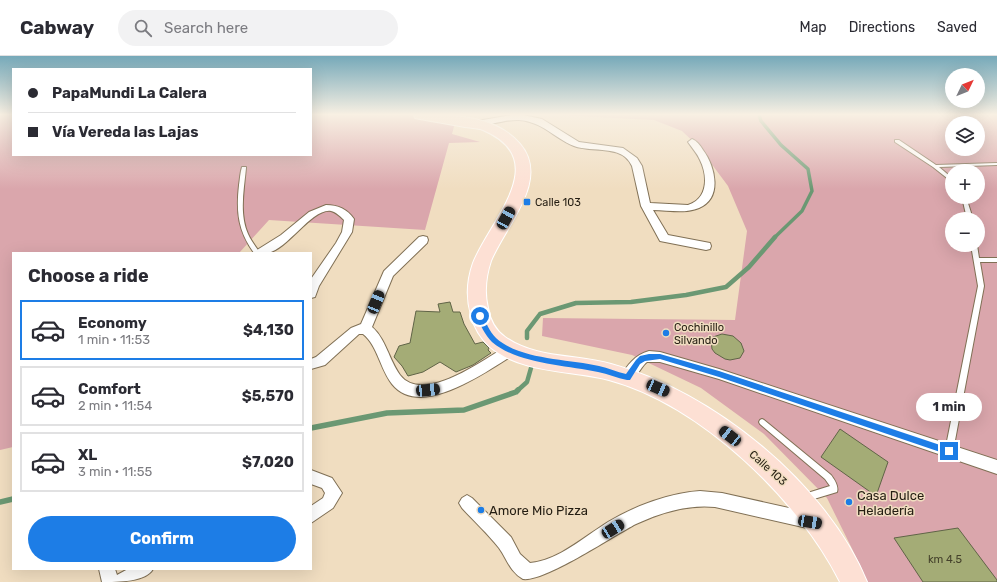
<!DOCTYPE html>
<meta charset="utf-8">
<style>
:root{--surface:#fff;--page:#f2f2f3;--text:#2b2b33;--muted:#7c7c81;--line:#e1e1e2;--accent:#1d7de6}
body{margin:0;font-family:Rubik,sans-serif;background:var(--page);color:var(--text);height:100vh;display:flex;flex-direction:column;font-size:15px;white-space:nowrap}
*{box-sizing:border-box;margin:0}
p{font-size:13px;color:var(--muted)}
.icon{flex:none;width:22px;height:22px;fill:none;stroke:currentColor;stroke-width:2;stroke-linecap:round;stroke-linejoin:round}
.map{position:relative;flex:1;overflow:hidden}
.details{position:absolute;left:12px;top:196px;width:300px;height:318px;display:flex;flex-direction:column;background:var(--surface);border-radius:0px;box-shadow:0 4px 16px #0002}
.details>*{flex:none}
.guide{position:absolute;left:12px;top:12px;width:300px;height:88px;border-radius:0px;box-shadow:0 4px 16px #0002;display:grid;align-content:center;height:88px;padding:0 16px;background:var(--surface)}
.needle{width:26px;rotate:47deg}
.buttons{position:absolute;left:945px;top:12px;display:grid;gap:8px}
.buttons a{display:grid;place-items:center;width:40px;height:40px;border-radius:50%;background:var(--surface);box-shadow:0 4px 16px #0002;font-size:20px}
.end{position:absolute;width:18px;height:18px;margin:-9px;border:5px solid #1d7de6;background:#fff;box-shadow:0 0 0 2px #fff}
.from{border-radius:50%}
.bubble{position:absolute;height:28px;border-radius:14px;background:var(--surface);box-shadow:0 4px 16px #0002;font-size:13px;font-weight:700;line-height:28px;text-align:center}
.car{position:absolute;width:12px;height:24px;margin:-12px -6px;border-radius:5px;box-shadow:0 0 3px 1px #0007;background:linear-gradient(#222 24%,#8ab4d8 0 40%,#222 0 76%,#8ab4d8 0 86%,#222 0)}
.guide b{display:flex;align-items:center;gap:14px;height:38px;font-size:15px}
.guide b+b{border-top:1px solid var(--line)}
.guide i{width:10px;height:10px;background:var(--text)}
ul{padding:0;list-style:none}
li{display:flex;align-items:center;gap:12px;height:60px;margin:0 8px 6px;padding:0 8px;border:2px solid var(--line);border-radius:0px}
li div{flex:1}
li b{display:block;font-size:15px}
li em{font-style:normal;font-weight:700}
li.selected{border-color:var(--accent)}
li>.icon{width:36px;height:36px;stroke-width:1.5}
h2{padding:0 16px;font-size:18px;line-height:48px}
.primary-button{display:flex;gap:8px;margin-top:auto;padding:8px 16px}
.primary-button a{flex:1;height:46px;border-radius:24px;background:var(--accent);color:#fff;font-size:16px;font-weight:700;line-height:46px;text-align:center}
header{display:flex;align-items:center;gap:24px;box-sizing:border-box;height:56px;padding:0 20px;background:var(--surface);border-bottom:1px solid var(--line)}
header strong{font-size:19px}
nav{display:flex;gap:22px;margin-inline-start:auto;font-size:14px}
.search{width:280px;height:36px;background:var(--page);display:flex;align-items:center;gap:10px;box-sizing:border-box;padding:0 14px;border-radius:22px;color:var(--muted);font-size:15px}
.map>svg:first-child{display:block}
</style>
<header>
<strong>Cabway</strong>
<div class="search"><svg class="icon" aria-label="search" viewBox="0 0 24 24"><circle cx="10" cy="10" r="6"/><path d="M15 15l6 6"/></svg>Search here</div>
<nav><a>Map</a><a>Directions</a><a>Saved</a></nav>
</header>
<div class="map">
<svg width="997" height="526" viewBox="0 0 997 526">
<rect width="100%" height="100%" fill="#f0ddc0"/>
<g fill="#daa6ac" fill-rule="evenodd">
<path d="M0,59H13V99H311V59H457L452,78L480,86L449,87L425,174L269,164L239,197H13V391L0,394Z"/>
<path d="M559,59H997V526H866L863,515L827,442L764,378L701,332L632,299L542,280L543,262L735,264L747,175L728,130L699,91L682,75L654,64ZM952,67H978V93H952ZM952,115H978V141H952ZM952,163H978V189H952Z"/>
</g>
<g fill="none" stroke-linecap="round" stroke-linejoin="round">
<path stroke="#6b9873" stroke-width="3.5" d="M759,59L761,65L781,89L808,113L812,135L802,155L774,182"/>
<g stroke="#6b9873" stroke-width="4.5">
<path d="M527,282V275L540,258L576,247L631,246L686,239L726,231L749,211L775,181"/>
<path d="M517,335L527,326L531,312"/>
</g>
<g stroke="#6b9873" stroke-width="5.5">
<path d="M311,372L387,357L464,354L516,336L518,334"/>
<path d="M0,446L13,443"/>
</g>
</g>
<g fill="#a4ac76" stroke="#606447">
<path d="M450,246L453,256H460L464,268L475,288L483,286L489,292L488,294L491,297L473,309L456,316L440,306L423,316L408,320L402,310L394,301L399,290L410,287L416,255L440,256L438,248Z"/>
<path d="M722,278L733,280L741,287L744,295L740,302L730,304L725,303L715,297L712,293L711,284L713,281Z"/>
<path d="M840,373L888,406L876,440L821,401Z"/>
<path d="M958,472L997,524V526H923L894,482Z"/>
</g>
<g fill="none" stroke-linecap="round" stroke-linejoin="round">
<defs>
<g id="service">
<path d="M895,84H899L936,109L997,107V109L939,111L952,122V126L933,111L895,86Z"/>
<path d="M242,111H246V112C244,133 239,158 248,178C251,185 256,191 260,197H254C238,175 236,156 239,129C240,123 240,117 242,111Z"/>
<path d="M962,141H966L973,163H967Z"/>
<path d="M971,189H977L979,202H997V206H980L984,230L953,395L952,397L949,398L946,397L945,395L978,230Z"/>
<path d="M762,363L764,364L831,419C834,423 839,430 837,436L804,446L801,445L800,442L801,439L830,430L825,423L760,368L759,366L760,364Z"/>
</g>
<g id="minor">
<path d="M512,59H523L542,63L579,86L623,92L637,102L642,110L650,147L688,149C708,143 708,120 700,104C697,97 692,92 688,86L692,83C697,85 700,89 703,94C715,110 723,142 699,152C685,158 668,154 653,154L668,179L710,187L711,190L710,193L706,194L660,185L641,150L632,110C622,88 593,97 574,90C554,82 543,66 519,64C508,63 489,69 477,71L473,68L477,65Z"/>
<path d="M326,149C338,149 347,153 354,163L352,176L319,230L315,241L311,242V223L336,187L342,176L344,164C340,160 336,156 331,155C312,152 288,193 268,197C264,198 259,197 256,197L257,194L281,179L309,156Z"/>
<path d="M423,180L427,181L428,184L427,187L393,220L372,271C386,283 389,304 400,319C423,349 483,304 507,290L511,289L515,290L517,294L515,298C487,315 421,364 392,328C380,313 378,290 363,278H359L325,309L311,313V303L316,301L351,272L361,268L384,215L419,181Z"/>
<path d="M649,295L660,296L719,313L997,404V418L719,323L660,306H647C639,312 634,330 622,326L620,322C627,309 635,299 649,295Z"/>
<path d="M311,414L332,422L342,437L333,452L311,467V450L323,442L325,437L322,432L311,428Z"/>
<path d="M700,435L722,437L816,458L822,460L824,466L822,472L816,474L715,451C688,448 660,457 636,468C614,479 545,526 523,523C510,516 507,503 499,492C488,478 474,465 462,452L459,447L462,442L467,439L472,442L511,481L520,498L530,507C559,504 584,481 608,466C635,450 669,437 700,435Z"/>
<path d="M99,513H115L117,519L128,513H153C146,526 118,526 102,526Z"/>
</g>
<path id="primary" d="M414,59C449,59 495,58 520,88C551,124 505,170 491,205C486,220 484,236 488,252C490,264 495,274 505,281C536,303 576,298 611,308C712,335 827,428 867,526H840C799,444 700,348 609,324C570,314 523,318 490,291C481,283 474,271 471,259C466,242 467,224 473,207C490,164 554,104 483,74C478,72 471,72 465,71C450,68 435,66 420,63L415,62Z"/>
</defs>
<use href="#service" stroke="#807055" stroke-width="2"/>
<use href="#minor" stroke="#807055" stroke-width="2"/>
<use href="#primary" stroke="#fff" stroke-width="2"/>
<use href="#service" fill="#fff" fill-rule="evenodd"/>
<use href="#minor" fill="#fff" fill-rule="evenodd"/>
<use href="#primary" fill="#fde0d4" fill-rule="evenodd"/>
</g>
<linearGradient id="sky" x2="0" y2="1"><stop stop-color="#76a9b9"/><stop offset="0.44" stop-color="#f8f0e3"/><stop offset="1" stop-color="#f8f0e3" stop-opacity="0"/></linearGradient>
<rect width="997" height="133" fill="url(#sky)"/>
<path fill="#1d7de6" d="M480,257L482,258C486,266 489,275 496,282C520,304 568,303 599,310C608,312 617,316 626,318L636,304L640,300L649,298H660L719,315L949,392L953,395L949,399L719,321L660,303L645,305L640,308L630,324H627C617,322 608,318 598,316C565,309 518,308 492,286C485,279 480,269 477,260Z"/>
<g fill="#1d7de6" stroke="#f0ddc0" stroke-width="1.5">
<rect x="523" y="142" width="8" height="8" rx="2"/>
<circle cx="666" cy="277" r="4"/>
<circle cx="849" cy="446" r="4"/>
<circle cx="481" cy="454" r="4"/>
</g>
<g text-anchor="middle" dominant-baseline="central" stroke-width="3" stroke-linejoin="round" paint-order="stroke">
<g font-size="11" fill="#241d12" stroke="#f0ddc0" text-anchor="start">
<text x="535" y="146">Calle 103</text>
<text x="674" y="271">Cochinillo<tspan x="674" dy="13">Silvando</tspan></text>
</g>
<g font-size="11" fill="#241d12" stroke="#f0ddc0">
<text transform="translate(768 412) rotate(42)">Calle 103</text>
</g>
<g font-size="11" fill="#44412b">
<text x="945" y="503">km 4.5</text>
</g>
<g font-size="13" fill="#241d12" stroke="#f0ddc0" text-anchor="start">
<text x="857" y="439">Casa Dulce<tspan x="857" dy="15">Heladería</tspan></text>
<text x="489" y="454">Amore Mio Pizza</text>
</g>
</g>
</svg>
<div class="buttons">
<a><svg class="needle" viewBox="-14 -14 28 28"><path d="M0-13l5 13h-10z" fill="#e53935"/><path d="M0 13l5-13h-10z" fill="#7c7c81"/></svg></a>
<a><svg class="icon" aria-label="layers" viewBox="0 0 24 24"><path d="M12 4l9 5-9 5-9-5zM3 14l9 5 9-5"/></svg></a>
<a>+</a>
<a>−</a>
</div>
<i class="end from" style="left:480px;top:260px"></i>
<i class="end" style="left:949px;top:395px"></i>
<div class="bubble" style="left:916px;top:337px;width:66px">1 min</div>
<i class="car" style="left:506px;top:162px;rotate:29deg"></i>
<i class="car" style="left:376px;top:246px;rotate:22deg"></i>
<i class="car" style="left:658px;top:332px;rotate:113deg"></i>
<i class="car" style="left:428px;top:334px;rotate:84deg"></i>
<i class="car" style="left:730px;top:380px;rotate:308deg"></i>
<i class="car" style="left:810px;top:466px;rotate:99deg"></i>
<i class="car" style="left:613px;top:473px;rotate:58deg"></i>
<div class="guide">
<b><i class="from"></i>PapaMundi La Calera</b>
<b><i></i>Vía Vereda las Lajas</b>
</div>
<section class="details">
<h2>Choose a ride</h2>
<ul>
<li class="selected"><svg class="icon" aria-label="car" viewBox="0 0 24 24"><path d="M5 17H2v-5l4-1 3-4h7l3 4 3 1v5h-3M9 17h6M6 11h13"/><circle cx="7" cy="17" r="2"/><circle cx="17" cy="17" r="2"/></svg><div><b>Economy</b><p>1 min · 11:53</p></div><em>$4,130</em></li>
<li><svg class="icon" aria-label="car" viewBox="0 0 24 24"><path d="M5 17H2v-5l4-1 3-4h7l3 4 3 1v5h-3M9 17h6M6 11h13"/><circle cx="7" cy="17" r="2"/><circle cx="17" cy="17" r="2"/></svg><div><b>Comfort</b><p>2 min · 11:54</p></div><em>$5,570</em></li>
<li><svg class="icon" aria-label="car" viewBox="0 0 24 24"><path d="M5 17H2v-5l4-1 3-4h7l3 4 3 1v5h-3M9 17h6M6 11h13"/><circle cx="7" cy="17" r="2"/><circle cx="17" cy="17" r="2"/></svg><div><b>XL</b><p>3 min · 11:55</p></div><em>$7,020</em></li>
</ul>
<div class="primary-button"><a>Confirm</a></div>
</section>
</div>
